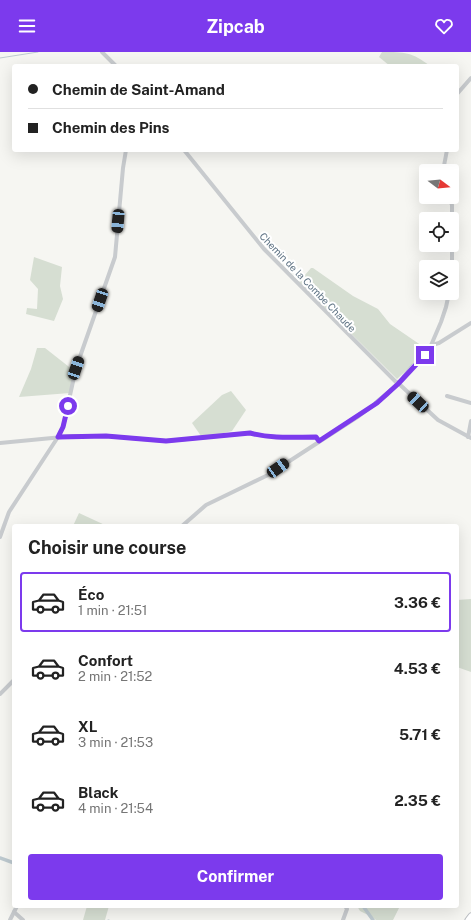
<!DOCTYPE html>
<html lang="fr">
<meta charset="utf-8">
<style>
:root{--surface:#fff;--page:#f6f6f6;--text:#222;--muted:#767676;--line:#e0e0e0;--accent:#7c3aed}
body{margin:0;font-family:"Public Sans",sans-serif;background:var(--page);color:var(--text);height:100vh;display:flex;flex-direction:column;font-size:15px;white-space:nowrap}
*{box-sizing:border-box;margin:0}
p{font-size:13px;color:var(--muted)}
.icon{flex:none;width:22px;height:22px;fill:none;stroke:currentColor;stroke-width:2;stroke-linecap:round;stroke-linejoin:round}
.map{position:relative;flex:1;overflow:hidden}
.drawer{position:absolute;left:12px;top:472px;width:447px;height:384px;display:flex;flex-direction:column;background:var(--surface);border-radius:4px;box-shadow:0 4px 16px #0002}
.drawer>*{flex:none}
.guide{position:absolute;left:12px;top:12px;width:447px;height:88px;border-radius:4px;box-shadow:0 4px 16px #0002;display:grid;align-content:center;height:88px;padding:0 16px;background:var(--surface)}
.needle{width:26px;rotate:106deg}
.buttons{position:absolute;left:419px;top:112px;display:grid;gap:8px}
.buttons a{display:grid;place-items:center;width:40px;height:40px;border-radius:4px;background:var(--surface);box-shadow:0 4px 16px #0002;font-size:20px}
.end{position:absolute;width:18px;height:18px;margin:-9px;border:5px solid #7c3aed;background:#fff;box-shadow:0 0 0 2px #fff}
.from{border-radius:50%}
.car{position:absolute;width:12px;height:24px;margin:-12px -6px;border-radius:5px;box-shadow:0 0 3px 1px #0007;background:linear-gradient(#222 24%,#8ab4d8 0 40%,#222 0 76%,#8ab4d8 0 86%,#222 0)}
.guide b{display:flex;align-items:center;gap:14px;height:38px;font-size:15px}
.guide b+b{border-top:1px solid var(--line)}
.guide i{width:10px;height:10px;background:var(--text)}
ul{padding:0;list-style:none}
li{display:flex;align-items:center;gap:12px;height:60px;margin:0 8px 6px;padding:0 8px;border:2px solid transparent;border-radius:4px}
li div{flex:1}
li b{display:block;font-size:15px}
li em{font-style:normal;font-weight:700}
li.on{border-color:var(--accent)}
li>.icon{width:36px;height:36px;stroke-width:1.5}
h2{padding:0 16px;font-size:18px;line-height:48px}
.primary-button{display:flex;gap:8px;margin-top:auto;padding:8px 16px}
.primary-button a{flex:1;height:46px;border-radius:4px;background:var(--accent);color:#fff;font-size:16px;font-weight:700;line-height:46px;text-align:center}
header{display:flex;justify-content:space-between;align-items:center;height:52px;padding:0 16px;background:var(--accent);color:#fff;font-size:18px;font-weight:700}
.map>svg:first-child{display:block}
</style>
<header><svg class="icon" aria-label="menu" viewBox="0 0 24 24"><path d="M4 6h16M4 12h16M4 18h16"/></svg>Zipcab<svg class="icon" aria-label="heart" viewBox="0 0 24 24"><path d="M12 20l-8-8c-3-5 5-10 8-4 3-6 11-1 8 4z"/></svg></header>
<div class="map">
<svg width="471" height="868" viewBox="0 0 471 868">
<rect width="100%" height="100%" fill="#f6f6f2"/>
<g fill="#d6ded2">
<path d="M382,0C405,0 412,0 430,14H390L379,5Z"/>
<path d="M34,205L62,215L60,234L63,247L54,269L26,262L27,256L37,257L38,237L30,228Z"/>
<path d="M311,216H313L353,244L378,257L390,272L428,298L397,327L299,230Z"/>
<path d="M37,296H45L73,318L70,341L19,345L31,317Z"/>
<path d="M231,339L246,358L232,379L211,384H201L192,371L222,343Z"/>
<path d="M79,461L107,474H73Z"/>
<path d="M471,547V620L457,615V548Z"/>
<path d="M87,854H109L105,868H83Z"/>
<path d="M357,854H400L393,868H376L372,865L360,859Z"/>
</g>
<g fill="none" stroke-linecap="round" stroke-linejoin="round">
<g stroke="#becad0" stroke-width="1">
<path d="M0,6L38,0"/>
<path d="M402,324L412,312"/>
<path d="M374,350L393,334"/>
<path d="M108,868H109"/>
</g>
<g stroke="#becad0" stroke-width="3.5">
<path d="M0,806L14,811"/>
<path d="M363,854L373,868"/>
</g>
<defs>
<path id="major" d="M468,868L471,864"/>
</defs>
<use href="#major" stroke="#b8bcc0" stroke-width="7"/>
<g stroke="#c8cbce" stroke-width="4">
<path d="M102,0L116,14"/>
<path d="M457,42L471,26"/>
<path d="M184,98L264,197L396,330"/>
<path d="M443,119L447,98"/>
<path d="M449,145L452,153V167"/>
<path d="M452,188V216"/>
<path d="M432,293L439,291L471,271"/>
<path d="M397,330L438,368L471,386"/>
<path d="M447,344L471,351"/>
<path d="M468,385L471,369"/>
<path d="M0,391L73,384H106L166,389L250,381C272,387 294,385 316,385L319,389"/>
<path d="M182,474L206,453L268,423L359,364L387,343L429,298L441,270L446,255L449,241"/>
<path d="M0,485L9,460L58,385L63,375L76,316L115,205L123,116L126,98"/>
<path d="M0,642L14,628"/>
<path d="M17,854L14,860L23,868"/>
<path d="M10,868L14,860"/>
<path d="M343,868L347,857L345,854"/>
</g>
<use href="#major" stroke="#fff" stroke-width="5"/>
</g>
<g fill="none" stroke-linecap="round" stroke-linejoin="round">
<path stroke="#7c3aed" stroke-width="5" d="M68,354L63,375L58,385L106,384L166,389L250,381C272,387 294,385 316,385L319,389L377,351L398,332L425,303"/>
</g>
<g text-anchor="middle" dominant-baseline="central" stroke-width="4" stroke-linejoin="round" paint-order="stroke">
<g font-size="10" fill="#617586" stroke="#fff">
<text transform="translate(308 230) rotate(46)">Chemin de la Combe Chaude</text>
</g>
</g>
</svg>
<div class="buttons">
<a><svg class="needle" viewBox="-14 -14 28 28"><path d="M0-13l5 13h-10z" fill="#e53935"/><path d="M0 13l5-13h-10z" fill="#767676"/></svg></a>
<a><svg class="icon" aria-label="locate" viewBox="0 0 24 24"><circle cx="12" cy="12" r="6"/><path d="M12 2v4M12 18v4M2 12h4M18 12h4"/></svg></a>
<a><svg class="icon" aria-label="layers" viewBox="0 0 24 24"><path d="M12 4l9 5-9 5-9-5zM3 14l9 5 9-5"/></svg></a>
</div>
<i class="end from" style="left:68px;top:354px"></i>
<i class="end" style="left:425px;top:303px"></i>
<i class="car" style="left:118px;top:169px;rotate:185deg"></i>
<i class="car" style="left:100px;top:248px;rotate:199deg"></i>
<i class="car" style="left:76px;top:316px;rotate:19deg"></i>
<i class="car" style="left:418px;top:350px;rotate:313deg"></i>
<i class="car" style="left:278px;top:416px;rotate:55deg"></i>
<div class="guide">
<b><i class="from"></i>Chemin de Saint-Amand</b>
<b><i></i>Chemin des Pins</b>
</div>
<section class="drawer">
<h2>Choisir une course</h2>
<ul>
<li class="on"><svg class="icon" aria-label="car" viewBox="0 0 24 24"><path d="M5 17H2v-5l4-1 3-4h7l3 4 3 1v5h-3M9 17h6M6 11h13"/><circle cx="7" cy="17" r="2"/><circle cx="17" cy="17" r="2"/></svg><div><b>Éco</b><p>1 min · 21:51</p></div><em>3.36 €</em></li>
<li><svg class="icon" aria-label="car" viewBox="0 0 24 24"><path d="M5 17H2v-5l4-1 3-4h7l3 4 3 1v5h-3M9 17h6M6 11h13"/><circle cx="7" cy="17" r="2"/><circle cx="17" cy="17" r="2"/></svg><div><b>Confort</b><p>2 min · 21:52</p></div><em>4.53 €</em></li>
<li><svg class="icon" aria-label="car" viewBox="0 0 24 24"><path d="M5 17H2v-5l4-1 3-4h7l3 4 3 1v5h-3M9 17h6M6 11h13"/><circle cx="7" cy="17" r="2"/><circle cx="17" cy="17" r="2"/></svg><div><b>XL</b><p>3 min · 21:53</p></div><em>5.71 €</em></li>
<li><svg class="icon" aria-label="car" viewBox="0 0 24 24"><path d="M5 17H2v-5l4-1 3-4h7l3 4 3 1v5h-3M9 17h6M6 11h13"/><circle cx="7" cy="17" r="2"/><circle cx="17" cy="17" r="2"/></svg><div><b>Black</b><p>4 min · 21:54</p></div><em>2.35 €</em></li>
</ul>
<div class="primary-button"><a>Confirmer</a></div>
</section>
</div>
